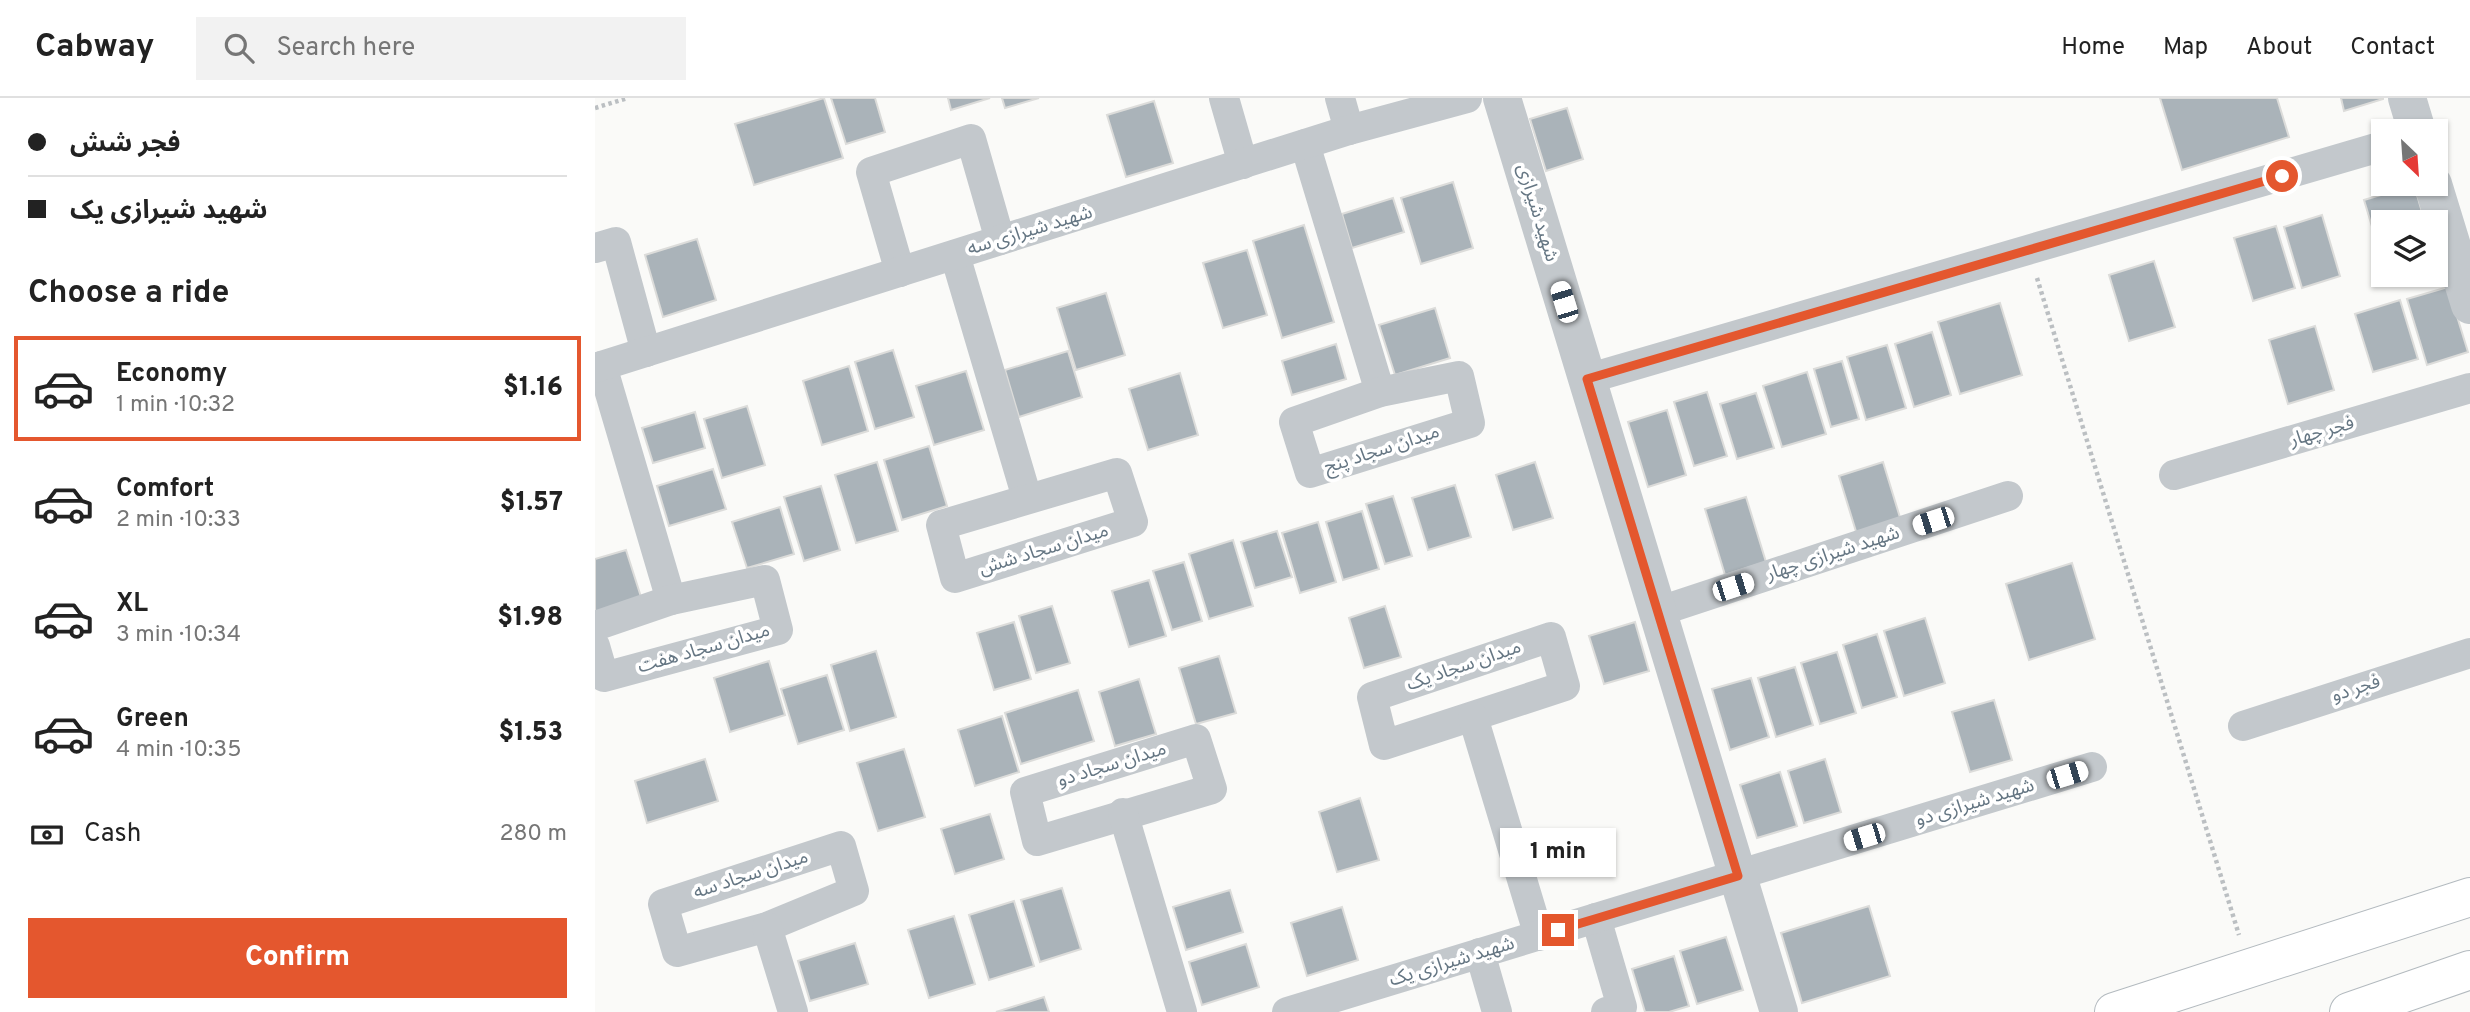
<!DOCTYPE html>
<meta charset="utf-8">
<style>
:root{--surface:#fff;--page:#f2f2f2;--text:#222;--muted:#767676;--line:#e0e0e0;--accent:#e4572e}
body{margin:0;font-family:Overpass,"Noto Sans Arabic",sans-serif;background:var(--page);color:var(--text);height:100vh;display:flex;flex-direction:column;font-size:26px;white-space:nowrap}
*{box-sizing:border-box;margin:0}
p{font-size:23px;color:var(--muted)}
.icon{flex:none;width:38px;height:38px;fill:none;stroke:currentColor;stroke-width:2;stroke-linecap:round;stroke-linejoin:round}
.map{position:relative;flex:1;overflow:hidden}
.details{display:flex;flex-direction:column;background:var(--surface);width:595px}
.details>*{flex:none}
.banner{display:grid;align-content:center;height:154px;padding:0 28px;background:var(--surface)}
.needle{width:46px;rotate:155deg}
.controls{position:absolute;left:1776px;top:21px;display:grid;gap:14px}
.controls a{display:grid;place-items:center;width:77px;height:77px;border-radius:0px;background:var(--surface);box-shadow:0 2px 5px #0004;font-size:35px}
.end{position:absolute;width:32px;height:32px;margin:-16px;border:9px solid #e4572e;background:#fff;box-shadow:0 0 0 4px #fff}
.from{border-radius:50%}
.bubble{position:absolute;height:49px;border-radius:0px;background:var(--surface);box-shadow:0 2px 5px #0004;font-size:23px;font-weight:800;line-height:49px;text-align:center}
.car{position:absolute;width:21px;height:42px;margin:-21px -10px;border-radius:9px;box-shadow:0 0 5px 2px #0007;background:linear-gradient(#fff 24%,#345 0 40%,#fff 0 76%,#345 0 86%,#fff 0)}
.banner b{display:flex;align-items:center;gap:24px;height:66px;font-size:26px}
.banner b+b{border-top:2px solid var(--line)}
.banner i{width:18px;height:18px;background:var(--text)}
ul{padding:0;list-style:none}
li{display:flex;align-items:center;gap:21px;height:105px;margin:0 14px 10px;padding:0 14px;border:4px solid transparent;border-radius:0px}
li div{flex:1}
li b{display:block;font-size:26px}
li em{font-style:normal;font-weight:800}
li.current{border-color:var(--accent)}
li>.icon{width:63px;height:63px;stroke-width:1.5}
h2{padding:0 28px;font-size:32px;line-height:84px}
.pay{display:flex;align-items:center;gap:18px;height:77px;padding:0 28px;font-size:26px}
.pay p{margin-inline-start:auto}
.button{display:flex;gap:14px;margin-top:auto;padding:14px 28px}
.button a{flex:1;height:80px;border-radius:0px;background:var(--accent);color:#fff;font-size:28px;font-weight:800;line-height:80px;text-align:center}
header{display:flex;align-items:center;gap:42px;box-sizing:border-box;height:98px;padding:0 35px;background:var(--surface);border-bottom:2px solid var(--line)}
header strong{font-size:33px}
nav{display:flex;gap:38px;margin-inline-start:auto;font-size:24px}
.search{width:490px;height:63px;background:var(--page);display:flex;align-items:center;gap:18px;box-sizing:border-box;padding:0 24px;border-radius:0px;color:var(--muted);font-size:26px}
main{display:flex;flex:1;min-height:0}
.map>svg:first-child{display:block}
</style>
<header>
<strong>Cabway</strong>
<div class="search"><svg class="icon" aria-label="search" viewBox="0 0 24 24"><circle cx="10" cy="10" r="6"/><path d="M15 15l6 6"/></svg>Search here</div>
<nav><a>Home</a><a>Map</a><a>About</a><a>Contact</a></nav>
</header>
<main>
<section class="details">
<div class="banner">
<b><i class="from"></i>فجر شش</b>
<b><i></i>شهید شیرازی یک</b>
</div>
<h2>Choose a ride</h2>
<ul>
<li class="current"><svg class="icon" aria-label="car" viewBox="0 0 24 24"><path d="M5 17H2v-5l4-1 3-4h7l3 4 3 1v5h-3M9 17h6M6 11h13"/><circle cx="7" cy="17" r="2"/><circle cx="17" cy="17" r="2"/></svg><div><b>Economy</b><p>1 min · 10:32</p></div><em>$1.16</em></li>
<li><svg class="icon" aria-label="car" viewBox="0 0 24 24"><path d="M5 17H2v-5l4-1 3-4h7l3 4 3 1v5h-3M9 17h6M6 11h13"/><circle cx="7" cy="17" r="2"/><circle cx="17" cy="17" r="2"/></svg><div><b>Comfort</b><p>2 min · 10:33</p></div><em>$1.57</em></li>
<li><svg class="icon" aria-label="car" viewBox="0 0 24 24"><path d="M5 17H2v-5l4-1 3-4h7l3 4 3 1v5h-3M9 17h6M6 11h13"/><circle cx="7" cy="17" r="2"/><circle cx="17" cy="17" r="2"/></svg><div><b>XL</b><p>3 min · 10:34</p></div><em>$1.98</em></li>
<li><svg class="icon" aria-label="car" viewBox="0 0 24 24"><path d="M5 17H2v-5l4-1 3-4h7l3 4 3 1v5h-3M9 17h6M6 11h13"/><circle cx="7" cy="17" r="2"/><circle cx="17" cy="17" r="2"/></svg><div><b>Green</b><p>4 min · 10:35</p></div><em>$1.53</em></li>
</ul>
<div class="pay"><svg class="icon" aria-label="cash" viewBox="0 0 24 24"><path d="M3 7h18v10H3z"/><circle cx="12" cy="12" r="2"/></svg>Cash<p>280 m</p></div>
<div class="button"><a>Confirm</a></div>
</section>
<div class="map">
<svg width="1875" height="914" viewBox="0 0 1875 914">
<rect width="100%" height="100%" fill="#fafaf8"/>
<g fill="#aab3b9" stroke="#dcdcda" stroke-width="2">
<path d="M229,0L248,60L159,87L140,26Z"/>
<path d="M236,0H280L290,34L251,46Z"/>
<path d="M353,0H395L356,12Z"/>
<path d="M407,0H444L410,10Z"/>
<path d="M1565,0H1682L1694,39L1587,72Z"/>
<path d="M1746,0H1788V1L1749,13Z"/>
<path d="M559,3L578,65L531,79L512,17Z"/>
<path d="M972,10L988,61L951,73L935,21Z"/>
<path d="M858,84L878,150L826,166L806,100Z"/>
<path d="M1819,87L1830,124H1788V165L1769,102Z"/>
<path d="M798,100L809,134L757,150L747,116Z"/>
<path d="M1727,117L1745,178L1707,190L1689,129Z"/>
<path d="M709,127L739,224L687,240L658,143Z"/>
<path d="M1681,128L1700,190L1658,203L1639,140Z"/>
<path d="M102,141L121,202L68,219L50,157Z"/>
<path d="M652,152L672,217L628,230L608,165Z"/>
<path d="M1559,163L1580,229L1534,243L1514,177Z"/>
<path d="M1853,189L1873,254L1832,267L1812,201Z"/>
<path d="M511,195L530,257L481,272L462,210Z"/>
<path d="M1805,202L1823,261L1778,274L1760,216Z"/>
<path d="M1405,205L1427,277L1365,296L1343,224Z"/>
<path d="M840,210L855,260L800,277L784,227Z"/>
<path d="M1720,228L1739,292L1693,306L1674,242Z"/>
<path d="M1337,234L1356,297L1319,309L1300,246Z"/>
<path d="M741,246L751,281L697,297L687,263Z"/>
<path d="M1292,247L1311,310L1271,322L1252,259Z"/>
<path d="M298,252L319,319L280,331L260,264Z"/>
<path d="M473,253L487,299L424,319L410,272Z"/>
<path d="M1247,263L1264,321L1236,329L1219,271Z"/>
<path d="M254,268L273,333L227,347L208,283Z"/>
<path d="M371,273L389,332L339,347L321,288Z"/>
<path d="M1212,274L1231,336L1187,349L1168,288Z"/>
<path d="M585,275L603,337L553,352L534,291Z"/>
<path d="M1112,294L1132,358L1099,368L1079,304Z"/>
<path d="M1161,295L1179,350L1142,361L1125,306Z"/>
<path d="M152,308L170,367L127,380L109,321Z"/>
<path d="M1072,312L1091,377L1053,389L1033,324Z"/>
<path d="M100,314L110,350L58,365L47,330Z"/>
<path d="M334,348L352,408L307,422L289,362Z"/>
<path d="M282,364L303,433L261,445L240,377Z"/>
<path d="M940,364L958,420L918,432L901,377Z"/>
<path d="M1288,364L1307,426L1263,440L1244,378Z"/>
<path d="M118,371L131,411L74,428L62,388Z"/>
<path d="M860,387L876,439L833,452L817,400Z"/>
<path d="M226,388L245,452L209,463L189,399Z"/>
<path d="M798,398L817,458L790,466L771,406Z"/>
<path d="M1151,399L1171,464L1130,477L1110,411Z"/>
<path d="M185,409L199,456L152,470L137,424Z"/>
<path d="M767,413L784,471L748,482L731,424Z"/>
<path d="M723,424L741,484L705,495L687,435Z"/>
<path d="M682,433L697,479L660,490L646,444Z"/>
<path d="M638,442L658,508L614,521L594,456Z"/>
<path d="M31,452L47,502L0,517V461Z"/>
<path d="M589,464L607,523L577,532L558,473Z"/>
<path d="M1477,465L1500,541L1434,562L1411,486Z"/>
<path d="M554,482L571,538L534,549L517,493Z"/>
<path d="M457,508L475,565L441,575L424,518Z"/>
<path d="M790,508L806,559L769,570L754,520Z"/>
<path d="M1330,520L1350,585L1309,598L1289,533Z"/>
<path d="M419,524L436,581L399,592L382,535Z"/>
<path d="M1040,524L1054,573L1009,586L994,538Z"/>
<path d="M1282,536L1302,599L1267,610L1248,547Z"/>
<path d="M281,553L301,619L255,633L236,567Z"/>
<path d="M1242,554L1261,615L1225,626L1206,565Z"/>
<path d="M624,558L641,615L601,626L584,570Z"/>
<path d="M174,563L190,617L135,634L119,580Z"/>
<path d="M1200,569L1218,627L1181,639L1163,580Z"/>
<path d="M232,577L249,632L203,646L186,591Z"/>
<path d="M1156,580L1174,639L1135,652L1117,591Z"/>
<path d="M544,581L561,636L520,648L504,594Z"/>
<path d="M483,592L499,643L426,666L410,615Z"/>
<path d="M1399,602L1417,662L1375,674L1357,614Z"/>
<path d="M407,618L424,674L380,688L363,632Z"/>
<path d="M309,651L330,719L283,733L262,665Z"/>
<path d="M110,661L123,703L52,725L40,683Z"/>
<path d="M1230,661L1246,714L1209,725L1193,673Z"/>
<path d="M1185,674L1202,728L1162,740L1145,687Z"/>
<path d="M765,700L784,762L742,774L724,714Z"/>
<path d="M395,716L409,761L360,776L346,731Z"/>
<path d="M467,790L486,851L445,864L426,802Z"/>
<path d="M635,792L648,834L591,852L578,809Z"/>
<path d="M419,803L439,868L394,882L374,817Z"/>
<path d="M1274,808L1295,878L1207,905L1186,835Z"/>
<path d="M747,809L763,862L712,878L696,825Z"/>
<path d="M359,818L380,886L334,900L313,832Z"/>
<path d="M1131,839L1148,892L1102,906L1085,853Z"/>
<path d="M260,845L273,886L215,903L203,863Z"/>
<path d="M651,846L664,889L607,907L594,864Z"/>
<path d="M1079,858L1094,908L1074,914H1050L1037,871Z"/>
<path d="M449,899L454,914H401Z"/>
</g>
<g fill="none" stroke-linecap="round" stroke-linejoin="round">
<defs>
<g id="secondary">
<path d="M1519,914L1875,799"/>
<path d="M1754,914L1875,872"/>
</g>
</defs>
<use href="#secondary" stroke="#b3babf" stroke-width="40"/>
<g stroke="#bbbfc2" stroke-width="4.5" stroke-dasharray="3.5 3.5" stroke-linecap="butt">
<path d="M0,10L33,0"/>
<path d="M1442,180L1644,837"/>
</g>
<g stroke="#c3c8cc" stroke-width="30">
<path d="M629,0L648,66"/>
<path d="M745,0L754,32"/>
<path d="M710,46L785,294"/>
<path d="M0,150L21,144L51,254"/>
<path d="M360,157L432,400"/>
<path d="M305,174L276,74L376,41L405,142"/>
<path d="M7,268L76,502"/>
<path d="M0,270L754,32L872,0"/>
<path d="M864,278L875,325L715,375L699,324L785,294Z"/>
<path d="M992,281L1788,48"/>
<path d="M522,375L538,424L360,480L346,427Z"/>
<path d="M1579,377L1875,290"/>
<path d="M1062,514L1413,398"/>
<path d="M0,528L76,502L170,482L183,532L9,579L0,548"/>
<path d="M956,539L970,588L789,647L777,599Z"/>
<path d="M878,619L944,838"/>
<path d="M1648,628L1875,555"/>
<path d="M601,641L617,691L442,743L430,694Z"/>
<path d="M528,715L587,914"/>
<path d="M246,748L259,793L172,829L82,854L68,806Z"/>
<path d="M1001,820L1027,909L1011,914"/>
<path d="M172,829L198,914"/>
<path d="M885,855L902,914"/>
<path d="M692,914L1497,669"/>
</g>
<g stroke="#c3c8cc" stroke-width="38">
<path d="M907,0L1184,914"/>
<path d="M1812,0L1822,33"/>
<path d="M1838,86L1875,207"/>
</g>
<use href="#secondary" stroke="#fff" stroke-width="38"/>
</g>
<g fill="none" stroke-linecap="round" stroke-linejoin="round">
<path stroke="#e4572e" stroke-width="9" d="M963,832L1143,778L992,281L1687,78"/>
</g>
<g text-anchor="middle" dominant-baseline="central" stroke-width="7" stroke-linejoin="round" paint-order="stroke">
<g font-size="19" fill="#657683" stroke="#fff">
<text transform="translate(942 115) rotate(73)">شهید شیرازی</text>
<text transform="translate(435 133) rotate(-17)">شهید شیرازی سه</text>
<text transform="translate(1727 334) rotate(-16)">فجر چهار</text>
<text transform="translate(787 352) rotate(-18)">میدان سجاد پنج</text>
<text transform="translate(449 452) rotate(-17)">میدان سجاد شش</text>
<text transform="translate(1238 456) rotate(-18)">شهید شیرازی چهار</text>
<text transform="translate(109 551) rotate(-16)">میدان سجاد هفت</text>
<text transform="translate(869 568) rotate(-19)">میدان سجاد یک</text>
<text transform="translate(1761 591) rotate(-18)">فجر دو</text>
<text transform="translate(517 667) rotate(-17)">میدان سجاد دو</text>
<text transform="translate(1380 705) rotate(-17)">شهید شیرازی دو</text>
<text transform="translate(156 777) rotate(-18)">میدان سجاد سه</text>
<text transform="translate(857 864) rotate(-17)">شهید شیرازی یک</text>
</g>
</g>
</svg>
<div class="controls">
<a><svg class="needle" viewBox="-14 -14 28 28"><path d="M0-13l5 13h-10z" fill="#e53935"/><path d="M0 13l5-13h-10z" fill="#767676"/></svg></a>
<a><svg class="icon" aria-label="layers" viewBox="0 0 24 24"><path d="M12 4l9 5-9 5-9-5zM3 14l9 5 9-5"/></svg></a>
</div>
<i class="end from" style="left:1687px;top:78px"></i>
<i class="end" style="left:963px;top:832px"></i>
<div class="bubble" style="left:905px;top:730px;width:116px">1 min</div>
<i class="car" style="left:969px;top:204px;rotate:343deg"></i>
<i class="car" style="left:1338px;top:423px;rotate:252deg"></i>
<i class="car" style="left:1138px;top:489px;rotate:72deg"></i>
<i class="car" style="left:1472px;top:677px;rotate:73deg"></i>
<i class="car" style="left:1269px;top:739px;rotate:253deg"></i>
</div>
</main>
